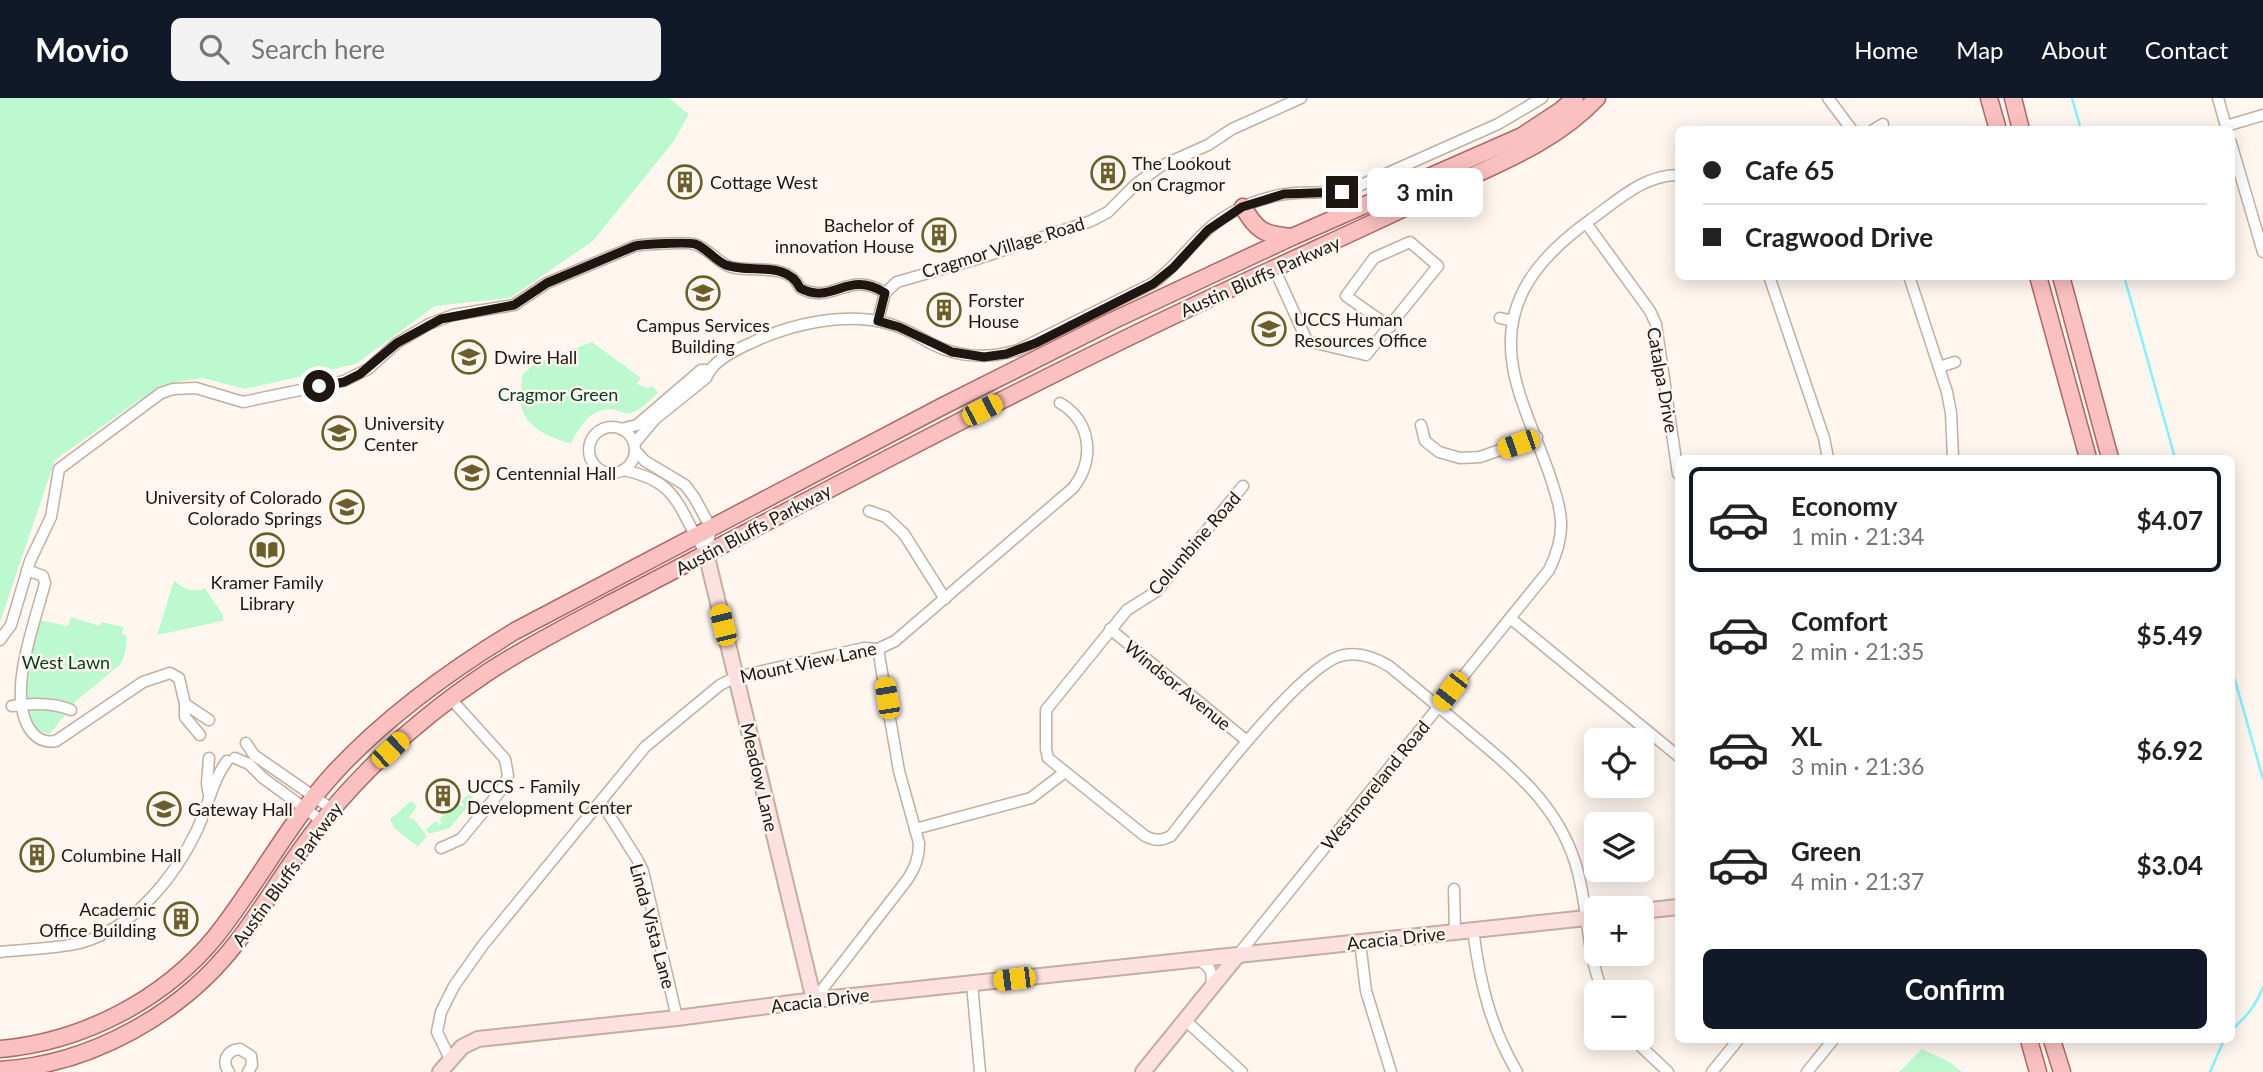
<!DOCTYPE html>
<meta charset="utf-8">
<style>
:root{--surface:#fff;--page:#f2f2f2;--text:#222;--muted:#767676;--line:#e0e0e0;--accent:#111827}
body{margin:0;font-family:Lato,sans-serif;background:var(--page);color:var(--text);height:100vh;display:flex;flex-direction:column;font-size:26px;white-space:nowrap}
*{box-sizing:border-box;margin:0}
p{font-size:23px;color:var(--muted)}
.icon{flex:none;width:38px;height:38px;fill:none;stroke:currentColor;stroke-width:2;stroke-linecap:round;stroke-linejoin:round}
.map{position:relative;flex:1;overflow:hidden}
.sheet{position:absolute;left:1675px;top:357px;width:560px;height:588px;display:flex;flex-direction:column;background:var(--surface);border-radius:10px;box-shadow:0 4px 18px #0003}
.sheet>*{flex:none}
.hud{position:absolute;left:1675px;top:28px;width:560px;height:154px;border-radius:10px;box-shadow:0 4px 18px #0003;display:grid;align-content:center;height:154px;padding:0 28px;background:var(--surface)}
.buttons{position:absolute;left:1584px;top:630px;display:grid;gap:14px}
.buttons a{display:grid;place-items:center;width:70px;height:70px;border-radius:10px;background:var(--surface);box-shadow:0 4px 18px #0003;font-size:35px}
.end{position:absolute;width:32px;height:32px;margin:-16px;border:9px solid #1e1611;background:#fff;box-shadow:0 0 0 4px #fff}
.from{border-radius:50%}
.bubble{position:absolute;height:49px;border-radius:10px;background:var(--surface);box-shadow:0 4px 18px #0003;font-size:23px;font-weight:700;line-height:49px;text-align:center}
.car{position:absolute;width:21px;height:42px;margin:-21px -10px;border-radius:9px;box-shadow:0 0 5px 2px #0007;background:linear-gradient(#f5c518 24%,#345 0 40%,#f5c518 0 76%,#345 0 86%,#f5c518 0)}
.hud b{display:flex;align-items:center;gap:24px;height:66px;font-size:26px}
.hud b+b{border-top:2px solid var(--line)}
.hud i{width:18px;height:18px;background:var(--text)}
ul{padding:12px 0 0;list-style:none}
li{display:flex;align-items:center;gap:21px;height:105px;margin:0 14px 10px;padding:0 14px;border:4px solid transparent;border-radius:10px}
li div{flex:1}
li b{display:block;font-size:26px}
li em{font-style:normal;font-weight:700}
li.current{border-color:var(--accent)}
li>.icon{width:63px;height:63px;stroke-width:1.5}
.button{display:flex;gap:14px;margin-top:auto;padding:14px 28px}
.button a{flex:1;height:80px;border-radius:10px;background:var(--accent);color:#fff;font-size:28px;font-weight:700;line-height:80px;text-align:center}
header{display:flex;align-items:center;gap:42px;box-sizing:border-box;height:98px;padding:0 35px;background:var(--accent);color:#fff}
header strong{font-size:33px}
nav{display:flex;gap:38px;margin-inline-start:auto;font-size:24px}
.search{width:490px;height:63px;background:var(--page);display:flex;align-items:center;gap:18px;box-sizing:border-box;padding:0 24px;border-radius:10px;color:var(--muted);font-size:26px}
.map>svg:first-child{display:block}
</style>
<header>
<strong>Movio</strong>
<div class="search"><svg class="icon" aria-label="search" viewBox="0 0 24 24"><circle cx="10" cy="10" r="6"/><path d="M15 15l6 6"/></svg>Search here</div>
<nav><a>Home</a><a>Map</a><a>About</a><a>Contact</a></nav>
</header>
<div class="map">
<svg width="2263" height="974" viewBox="0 0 2263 974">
<rect width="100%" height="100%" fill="#fff6ef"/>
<g fill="#bdf9cf">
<path d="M0,0H669L689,16L674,43L593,143L510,200L435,208L356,266L245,291L202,280L166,286L135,305L55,362L0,524Z"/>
<path d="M592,244L641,280L637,286L647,290L653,288L658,295C650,302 640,313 631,315C625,317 621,313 615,312C592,308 579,328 571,346C551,340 523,329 521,306C520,297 522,286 522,277L536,265Z"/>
<path d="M174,482C182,491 194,495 205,490L223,517V523L157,537Z"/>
<path d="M71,519L100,528L101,524L124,529L122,536L126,537C128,546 125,559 120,567L76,603L50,636C6,631 34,547 40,522L68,528Z"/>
<path d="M469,696L474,701L450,730L429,736L426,731L436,723L439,727L442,725L439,721L458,705L462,709L464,707L461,703Z"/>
<path d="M411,703L417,708L409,720L414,721L427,738L418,749L394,730L390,721Z"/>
<path d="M1922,951L1951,965L1962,974H1899Z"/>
</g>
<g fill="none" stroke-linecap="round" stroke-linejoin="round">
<g stroke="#80f4fe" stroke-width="2.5">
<path d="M2072,0L2081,32"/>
<path d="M2124,178L2175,360"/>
<path d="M2231,568L2263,681"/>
<path d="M2231,933C2247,917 2254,911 2263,889"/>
<path d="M2210,974L2224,942"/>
</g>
<defs>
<g id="street">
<path d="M1828,0L1852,32"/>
<path d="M2218,0L2227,32"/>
<path d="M2226,28L2263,17"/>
<path d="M1873,32L1883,26"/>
<path d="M2231,45L2263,154"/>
<path d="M1586,125L1650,213L1656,226L1678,376"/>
<path d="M1274,170L1307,243L1366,257L1438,168L1410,144L1374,160L1346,198L1390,229"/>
<path d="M1769,178L1824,340L1828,360"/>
<path d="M1909,178L1947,294L1951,315L1953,360"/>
<path d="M1500,220L1513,223"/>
<path d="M878,223L885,195L897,184L977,161L1091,123L1108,114L1136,86L1161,68L1208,47L1232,31L1301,0"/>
<path d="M1939,269L1955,264"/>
<path d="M1421,327L1425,343L1439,354L1460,360L1480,359L1537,339"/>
<circle cx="612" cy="352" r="23"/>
<path d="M621,331L637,327L701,272H709"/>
<path d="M634,346L655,321L706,280C712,263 735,252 751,245C790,226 844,214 886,225C902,229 916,237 930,245C958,260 988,261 1018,252L1153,185C1172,172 1184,155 1200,139C1218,120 1245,105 1271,99C1298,91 1325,98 1352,91L1498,26L1542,0"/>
<path d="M635,352L645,363L685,387L694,399L711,430L706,455"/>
<path d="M623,372C682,384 677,412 706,455"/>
<path d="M1243,388L1157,493L1127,512L1046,612V651L1048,660L1145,738C1155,743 1161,743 1171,738C1200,701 1303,564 1344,557C1360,554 1376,560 1389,568C1417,591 1445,614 1472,637C1516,673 1557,708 1575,764C1589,807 1585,852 1603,894"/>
<path d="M869,413L886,419L904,436L945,501"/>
<path d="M27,472L43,478L45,485C35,525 7,594 29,630C36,641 44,645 56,643L143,584L170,575L179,580L185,606V619L200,637"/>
<path d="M1510,520L1678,658"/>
<path d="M1110,531L1247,643"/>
<path d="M0,542L11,527L30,463L51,419L59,371L161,295L173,291L196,290L243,304L344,283L368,271L397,245L429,226L453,217L514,207L547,185L635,148C643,146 688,144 694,146C709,150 717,165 731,169C754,175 789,164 800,190C834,208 847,171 885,195"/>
<path d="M185,606L209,622"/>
<path d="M12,608C32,605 53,604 71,612"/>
<path d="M246,645L254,657L332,711"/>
<path d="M209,660L207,686L209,697"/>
<path d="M235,660L249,666L263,680L322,723"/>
<path d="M601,704L637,761L643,773L677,920"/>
<path d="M915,731L1031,700L1065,674"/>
<path d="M441,750L461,741L502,691L508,678L505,661L451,601"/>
<path d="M1454,791L1455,834"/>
<path d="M1473,832C1480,885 1490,928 1517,974"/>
<path d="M1360,844L1366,893L1391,974"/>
<path d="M0,854C26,851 55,851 80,845C134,830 174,780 197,732C208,709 212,683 227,663"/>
<path d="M1237,858L1549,472C1568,433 1562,414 1549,375C1538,343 1518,301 1513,269C1501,202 1540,158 1590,122C1617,103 1643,77 1678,77"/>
<path d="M1197,861C1212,869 1213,874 1211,890"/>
<path d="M972,886L980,974"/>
<path d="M814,902L907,782C915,770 919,760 919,745L899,673L878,551"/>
<path d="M1185,922L1242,974"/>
<path d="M1632,940L1668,974"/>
<path d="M450,961L437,934L441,914L454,888L483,847L645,649L720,587L736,579L864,550L878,551L895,543L1073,390C1095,362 1092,324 1060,305"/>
<path d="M229,974C221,963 227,952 240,951L251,958L252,967L248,974"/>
<path d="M1712,974L1738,942"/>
<path d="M1807,974L1833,942"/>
</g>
<g id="secondary">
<path d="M706,455L814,902"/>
<path d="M1642,813L1678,809"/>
<path d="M440,974L462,949L478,941L677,920L814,902L1596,819"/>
<path d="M1143,974L1237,858"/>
</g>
<g id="primary">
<path d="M1989,0L1998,32"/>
<path d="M2013,0L2021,32"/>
<path d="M1243,109C1258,134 1263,136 1292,139"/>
<path d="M2038,178L2088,360"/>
<path d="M2061,178L2110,360"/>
<path d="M2029,942L2038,974"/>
<path d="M2052,942L2062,974"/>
<path d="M0,951C82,944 164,902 216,838C258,785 289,724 335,674C387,618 449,573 515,533L943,308L1112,223L1292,139L1522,38L1560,13L1575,0"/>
<path d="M0,972C90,967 182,916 237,844C268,804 292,759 325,720C371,664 428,614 488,574C528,548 571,526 613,504C661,479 709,454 757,429C915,346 1073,264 1234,189C1309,154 1385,120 1459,84C1509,61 1558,41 1597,0"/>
</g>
</defs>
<use href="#street" stroke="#c3ae9f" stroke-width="13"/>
<use href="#secondary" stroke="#c3ae9f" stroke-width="18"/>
<use href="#primary" stroke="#ab6a67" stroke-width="19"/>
<use href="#street" stroke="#fff" stroke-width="10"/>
<use href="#secondary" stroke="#fde0e0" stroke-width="14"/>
<use href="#primary" stroke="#fac1c0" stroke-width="16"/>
</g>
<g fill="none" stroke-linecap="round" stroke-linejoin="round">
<path stroke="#1e1611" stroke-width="9" d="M319,288L344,284L360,276L397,245L441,221L514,207L547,185L635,148C642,146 688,144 695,146C707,150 714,162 726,167C749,176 788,162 800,190C833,208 847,171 885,195L878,223L899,229L952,254L984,259L1006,256L1036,245L1153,186L1173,170L1208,132L1242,109L1284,96L1342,94"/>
</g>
<defs>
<symbol id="building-ring" viewBox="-11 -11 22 22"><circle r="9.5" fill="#fff6ef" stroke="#6c5e2b" stroke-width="1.5"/><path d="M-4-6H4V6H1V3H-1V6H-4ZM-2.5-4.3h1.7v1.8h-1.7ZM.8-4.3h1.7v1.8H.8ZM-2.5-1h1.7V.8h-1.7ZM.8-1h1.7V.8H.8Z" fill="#6c5e2b"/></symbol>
<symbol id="university-ring" viewBox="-11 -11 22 22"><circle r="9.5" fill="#fff6ef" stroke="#6c5e2b" stroke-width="1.5"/><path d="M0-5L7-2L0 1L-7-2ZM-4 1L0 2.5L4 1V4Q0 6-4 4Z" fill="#6c5e2b"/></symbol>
<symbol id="school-ring" viewBox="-11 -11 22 22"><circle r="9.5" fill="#fff6ef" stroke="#6c5e2b" stroke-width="1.5"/><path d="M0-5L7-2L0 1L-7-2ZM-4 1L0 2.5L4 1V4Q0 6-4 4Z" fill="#6c5e2b"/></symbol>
<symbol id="library-ring" viewBox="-11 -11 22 22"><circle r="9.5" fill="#fff6ef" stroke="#6c5e2b" stroke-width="1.5"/><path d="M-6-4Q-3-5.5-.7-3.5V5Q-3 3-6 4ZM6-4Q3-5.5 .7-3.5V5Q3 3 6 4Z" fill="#6c5e2b"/></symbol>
</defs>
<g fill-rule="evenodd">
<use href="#building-ring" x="1089" y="56" width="38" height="38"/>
<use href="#building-ring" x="666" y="65" width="38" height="38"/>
<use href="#building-ring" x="920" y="118" width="38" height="38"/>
<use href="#university-ring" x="684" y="176" width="38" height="38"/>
<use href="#building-ring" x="925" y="193" width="38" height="38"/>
<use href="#university-ring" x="1250" y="212" width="38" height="38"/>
<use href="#university-ring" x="450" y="240" width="38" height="38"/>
<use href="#university-ring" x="320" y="316" width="38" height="38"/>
<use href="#university-ring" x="453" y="356" width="38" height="38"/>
<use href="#school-ring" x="328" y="390" width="38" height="38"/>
<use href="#library-ring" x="248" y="433" width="38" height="38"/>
<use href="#building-ring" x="424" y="679" width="38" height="38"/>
<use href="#university-ring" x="145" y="692" width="38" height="38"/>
<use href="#building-ring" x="18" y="738" width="38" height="38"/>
<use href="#building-ring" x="162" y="802" width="38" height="38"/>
</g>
<g text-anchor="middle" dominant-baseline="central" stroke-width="5" stroke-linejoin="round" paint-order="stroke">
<g font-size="18" fill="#1e1611" stroke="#fff6ef" text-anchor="start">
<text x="1132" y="65">The Lookout<tspan x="1132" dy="21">on Cragmor</tspan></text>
<text x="710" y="84">Cottage West</text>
<text x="914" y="127" text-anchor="end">Bachelor of<tspan x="914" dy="21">innovation House</tspan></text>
<text x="968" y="202">Forster<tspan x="968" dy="21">House</tspan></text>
<text x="1294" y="221">UCCS Human<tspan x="1294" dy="21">Resources Office</tspan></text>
<text x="703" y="227" text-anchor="middle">Campus Services<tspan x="703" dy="21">Building</tspan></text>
<text x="494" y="259">Dwire Hall</text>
<text x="364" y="325">University<tspan x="364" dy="21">Center</tspan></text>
<text x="496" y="375">Centennial Hall</text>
<text x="322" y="399" text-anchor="end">University of Colorado<tspan x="322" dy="21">Colorado Springs</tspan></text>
<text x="267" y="484" text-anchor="middle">Kramer Family<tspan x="267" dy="21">Library</tspan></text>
<text x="467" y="688">UCCS - Family<tspan x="467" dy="21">Development Center</tspan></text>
<text x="188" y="711">Gateway Hall</text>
<text x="61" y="757">Columbine Hall</text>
<text x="156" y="811" text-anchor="end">Academic<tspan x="156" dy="21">Office Building</tspan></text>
</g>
<g font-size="18" fill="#1e1611" stroke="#fff6ef">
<text transform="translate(1003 149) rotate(-17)">Cragmor Village Road</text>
<text transform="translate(1260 178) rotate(-24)">Austin Bluffs Parkway</text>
<text transform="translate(1663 282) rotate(80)">Catalpa Drive</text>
<text transform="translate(753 431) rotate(-28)">Austin Bluffs Parkway</text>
<text transform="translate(1194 445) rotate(-49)">Columbine Road</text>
<text transform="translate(808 564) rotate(-12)">Mount View Lane</text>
<text transform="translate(1178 587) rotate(39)">Windsor Avenue</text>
<text transform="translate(760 679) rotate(77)">Meadow Lane</text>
<text transform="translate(1375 687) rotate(-51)">Westmoreland Road</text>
<text transform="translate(287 776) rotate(-54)">Austin Bluffs Parkway</text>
<text transform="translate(653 828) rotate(75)">Linda Vista Lane</text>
<text transform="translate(1396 840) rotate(-6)">Acacia Drive</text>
<text transform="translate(820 902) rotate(-7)">Acacia Drive</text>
</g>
<g font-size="18" fill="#003d1d" stroke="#fff6ef">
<text x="558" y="296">Cragmor Green</text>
<text x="66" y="564">West Lawn</text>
</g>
</g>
</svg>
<div class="buttons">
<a><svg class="icon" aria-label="locate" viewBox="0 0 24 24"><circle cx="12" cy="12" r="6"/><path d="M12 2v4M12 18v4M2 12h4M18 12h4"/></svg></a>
<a><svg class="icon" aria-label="layers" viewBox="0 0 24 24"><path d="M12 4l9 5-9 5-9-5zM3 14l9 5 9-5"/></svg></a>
<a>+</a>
<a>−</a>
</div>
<i class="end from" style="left:319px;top:288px"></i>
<i class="end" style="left:1342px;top:94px"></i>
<div class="bubble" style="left:1367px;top:70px;width:116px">3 min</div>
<i class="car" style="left:982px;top:312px;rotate:63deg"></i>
<i class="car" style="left:1518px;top:346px;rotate:251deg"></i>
<i class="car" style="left:723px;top:527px;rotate:346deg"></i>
<i class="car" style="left:1450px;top:593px;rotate:218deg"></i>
<i class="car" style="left:887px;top:600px;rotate:351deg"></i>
<i class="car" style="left:390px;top:652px;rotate:47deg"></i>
<i class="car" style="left:1014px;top:881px;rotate:263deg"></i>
<div class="hud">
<b><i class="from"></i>Cafe 65</b>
<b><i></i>Cragwood Drive</b>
</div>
<section class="sheet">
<ul>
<li class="current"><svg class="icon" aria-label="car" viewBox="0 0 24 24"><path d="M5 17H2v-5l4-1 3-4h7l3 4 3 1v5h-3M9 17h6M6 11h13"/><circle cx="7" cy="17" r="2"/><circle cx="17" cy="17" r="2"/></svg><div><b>Economy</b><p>1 min · 21:34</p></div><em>$4.07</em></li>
<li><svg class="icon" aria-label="car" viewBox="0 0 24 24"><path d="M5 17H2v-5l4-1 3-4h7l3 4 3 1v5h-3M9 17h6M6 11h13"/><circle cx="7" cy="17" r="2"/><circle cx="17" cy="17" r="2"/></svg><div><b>Comfort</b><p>2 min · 21:35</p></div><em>$5.49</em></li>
<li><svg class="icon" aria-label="car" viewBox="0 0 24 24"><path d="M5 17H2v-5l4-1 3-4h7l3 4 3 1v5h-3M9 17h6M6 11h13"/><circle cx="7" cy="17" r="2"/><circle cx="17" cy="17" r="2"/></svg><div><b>XL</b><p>3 min · 21:36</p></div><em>$6.92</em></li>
<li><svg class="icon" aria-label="car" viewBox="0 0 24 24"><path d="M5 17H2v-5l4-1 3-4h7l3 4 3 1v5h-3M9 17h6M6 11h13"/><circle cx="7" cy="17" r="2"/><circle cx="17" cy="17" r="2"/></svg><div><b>Green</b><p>4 min · 21:37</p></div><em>$3.04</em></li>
</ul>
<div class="button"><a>Confirm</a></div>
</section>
</div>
